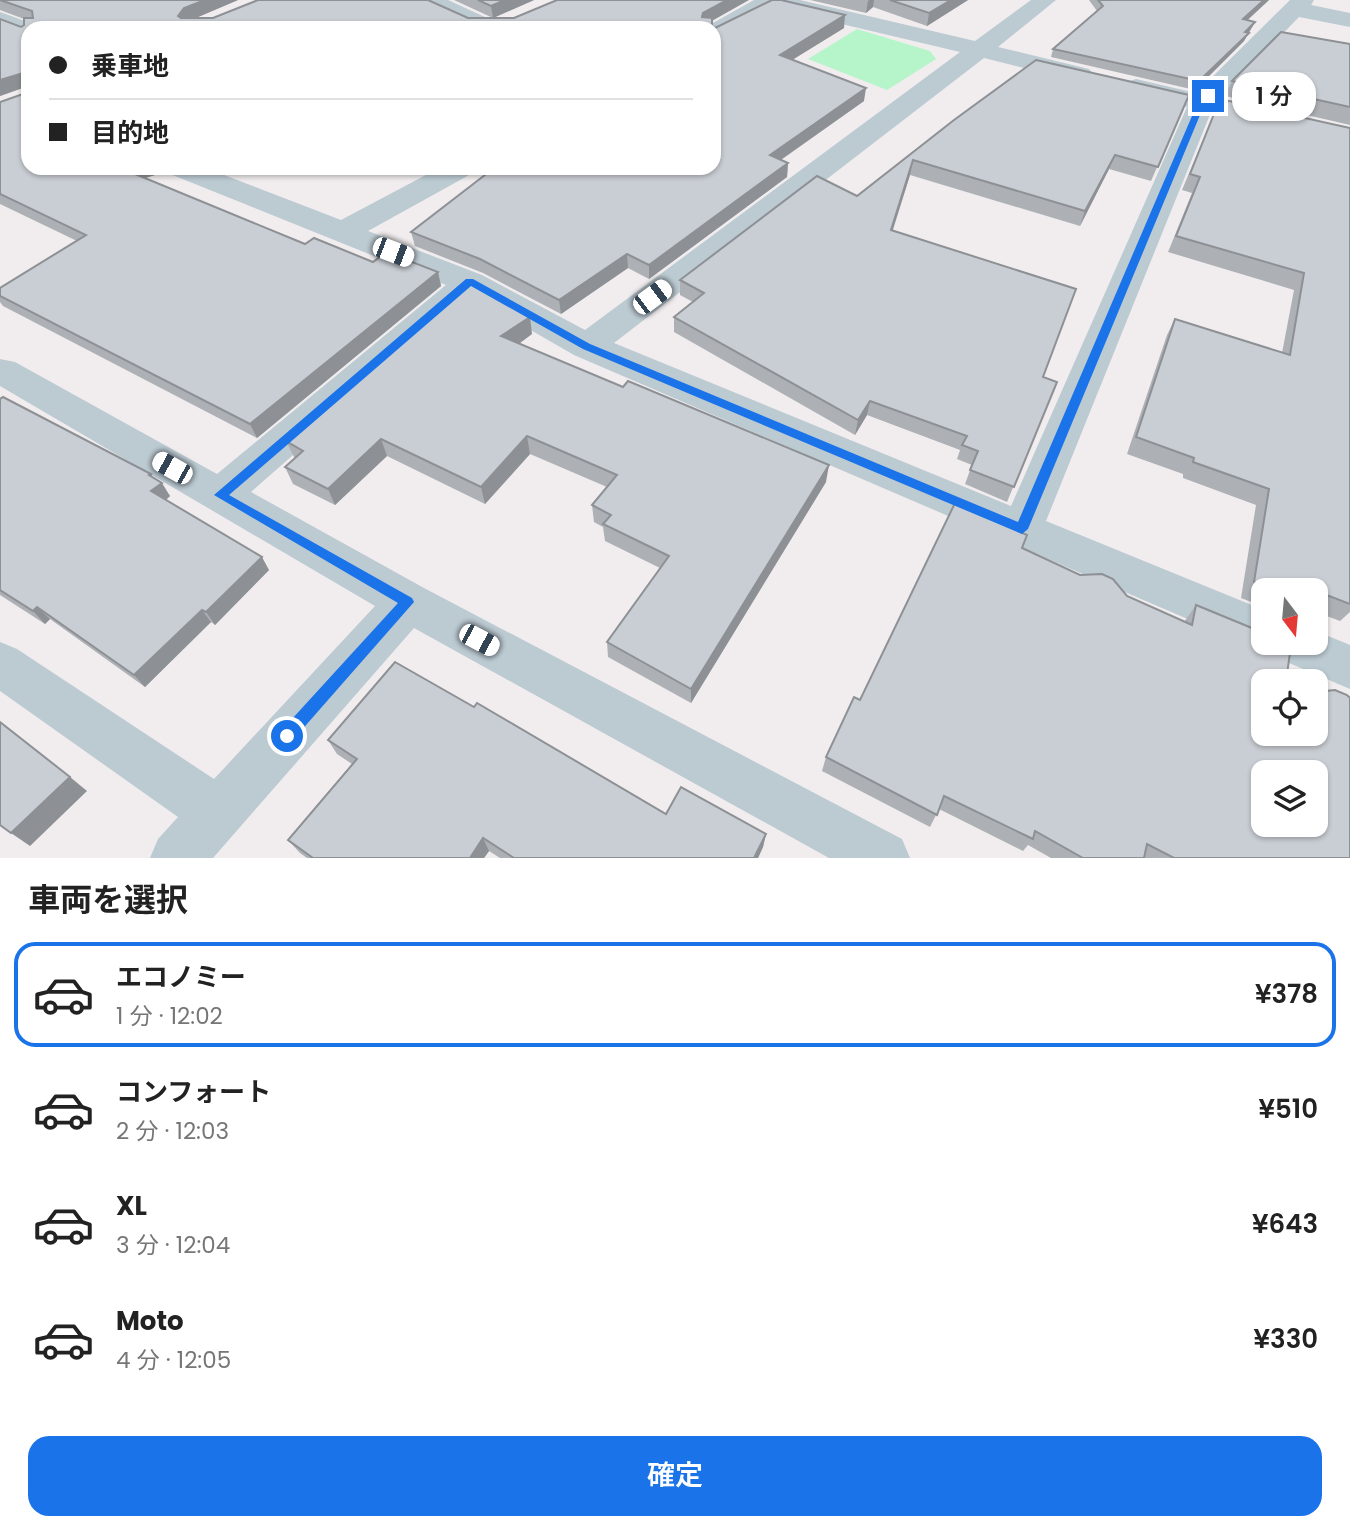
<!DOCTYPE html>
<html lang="ja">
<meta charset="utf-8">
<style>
:root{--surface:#fff;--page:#f6f6f6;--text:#222;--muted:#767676;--line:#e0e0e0;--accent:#1a73e8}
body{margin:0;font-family:Poppins,"Noto Sans JP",sans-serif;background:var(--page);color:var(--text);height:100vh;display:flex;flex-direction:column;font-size:26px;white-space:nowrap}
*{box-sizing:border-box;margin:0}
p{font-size:23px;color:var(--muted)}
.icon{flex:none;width:38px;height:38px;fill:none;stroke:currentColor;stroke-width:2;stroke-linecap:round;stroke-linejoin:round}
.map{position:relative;height:858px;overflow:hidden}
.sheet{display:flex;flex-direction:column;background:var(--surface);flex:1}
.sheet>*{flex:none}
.guide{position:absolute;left:21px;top:21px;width:700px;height:154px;border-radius:21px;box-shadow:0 2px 5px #0004;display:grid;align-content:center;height:154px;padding:0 28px;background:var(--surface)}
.needle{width:46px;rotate:164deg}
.controls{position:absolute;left:1251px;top:578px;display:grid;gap:14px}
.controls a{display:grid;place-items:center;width:77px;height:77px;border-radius:14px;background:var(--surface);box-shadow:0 2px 5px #0004;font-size:35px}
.end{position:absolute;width:32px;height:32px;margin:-16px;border:9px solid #1a73e8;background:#fff;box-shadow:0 0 0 4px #fff}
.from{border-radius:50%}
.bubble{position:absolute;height:49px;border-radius:21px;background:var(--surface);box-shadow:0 2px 5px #0004;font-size:23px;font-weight:600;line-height:49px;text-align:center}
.car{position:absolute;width:21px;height:42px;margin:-21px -10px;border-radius:9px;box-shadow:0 0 5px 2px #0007;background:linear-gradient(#fff 24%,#345 0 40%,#fff 0 76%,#345 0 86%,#fff 0)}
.guide b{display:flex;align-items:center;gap:24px;height:66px;font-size:26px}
.guide b+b{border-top:2px solid var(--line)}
.guide i{width:18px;height:18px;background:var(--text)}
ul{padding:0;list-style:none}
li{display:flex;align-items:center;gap:21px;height:105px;margin:0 14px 10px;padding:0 14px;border:4px solid transparent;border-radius:21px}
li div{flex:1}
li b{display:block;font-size:26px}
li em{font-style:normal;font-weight:600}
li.on{border-color:var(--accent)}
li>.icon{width:63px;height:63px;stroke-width:1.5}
h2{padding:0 28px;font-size:32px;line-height:84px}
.action{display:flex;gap:14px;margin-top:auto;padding:14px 28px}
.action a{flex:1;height:80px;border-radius:21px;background:var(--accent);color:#fff;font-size:28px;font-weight:600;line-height:80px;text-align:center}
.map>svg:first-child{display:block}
</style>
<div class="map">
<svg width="1350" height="858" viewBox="0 0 1350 858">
<rect width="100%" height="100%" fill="#f1edee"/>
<path fill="#b6f4c9" d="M857,29L930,51L936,59L887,90L808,59Z"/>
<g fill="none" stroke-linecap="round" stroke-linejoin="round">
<g fill="#bccad2" fill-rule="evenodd">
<path d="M418,0H448L498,23L502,28H471L421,5Z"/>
<path d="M754,0H800L975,41L1031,0H1056L998,47L1089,69L1093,74L1089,79L1080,82L984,58L614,343L1011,506L1187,107L1127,92L1123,87L1127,82L1136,79L1196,93L1290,0H1314L1311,5L1350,13V27L1299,17L1220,98L1350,128V144L1211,112L1046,521L1264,610V642H1316V631L1350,645V689L1275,657L1271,649L1264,651L1248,645L574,355L473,297L251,492L424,588L902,839L910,858H829L414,628L213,858H150L158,839L178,817L0,691V642L17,649L214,779L375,606L0,386V359L15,362L217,474L446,285L170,174L166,168H206L341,220L439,168H475L471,174L368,231L482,275L585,330L960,52L774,8L722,36L714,38V28H704Z"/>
<path d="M0,12L36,25L38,28H28V37L0,27Z"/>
</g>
</g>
<g fill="#adb1b6">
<path d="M0,0H238L195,18H468L712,21V26L715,28H844L792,60L864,101L781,160L788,163L787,177L649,279L628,268L561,314L483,273L415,246L411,232L714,168V28H28L165,172L144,178L305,244L373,262L438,272L441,286L257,438L3,306L0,302V288L77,241L0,204V102L23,94V88L0,96V19L21,27L24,25V19L0,10Z"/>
<path d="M454,0H534L493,18Z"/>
<path d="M810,0H968L927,26L873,7L866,13Z"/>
<path d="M1089,0H1269L1247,20L1255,22L1244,41L1195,90L1051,57L1053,49L1097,11Z"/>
<path d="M1350,44V125L1225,96L1232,81Z"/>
<path d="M1189,95L1151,181L1109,169L1080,226L910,175L893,230L1043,377L1057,382L1007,502L965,484L972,465L957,459L960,450L867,415L855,435L674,332V317L693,302L680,295V280L857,196L954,120Z"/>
<path d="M1220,99L1350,128V612L1340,621L1316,612V590H1264V607L1241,598L1256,505L1183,478V474L1127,454L1167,335L1175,319L1282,353L1294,290L1168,252L1192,193L1182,190Z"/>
<path d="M532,334L519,344L826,482L691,703L608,657L607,642L660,568L605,541L603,527L594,522L592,505L607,487L530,454L485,504L387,456L335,505L293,484L285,467L295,459L286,441Z"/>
<path d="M0,399L153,478L170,496L166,500L269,570L215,625L211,622L145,687L50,619L45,624L0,595Z"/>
<path d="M1022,548L1184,622L1196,605L1264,681L1350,858H1051L1028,845L1023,851L939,809L930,827L822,771L826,757L860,700Z"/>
<path d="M474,707L666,814L766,834L763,847L758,858H500L489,851L484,858H307L300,853L288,840L352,764L337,754L328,740Z"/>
</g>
<g fill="#8d9094">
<path d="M205,0H238L189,21L183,28L178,16L184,8Z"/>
<path d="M505,0H534L493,18L491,6Z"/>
<path d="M727,0H749L703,26V13Z"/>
<path d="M869,0H874L873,7L866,13L868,1Z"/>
<path d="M951,0H968L927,26L929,13Z"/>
<path d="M1264,0H1269L1239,28L1243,19Z"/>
<path d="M845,15L844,28L779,68L780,55Z"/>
<path d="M1255,22L1244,41L1195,90L1199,81Z"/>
<path d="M23,73L28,86L0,96V80Z"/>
<path d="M866,88L864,101L769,168L770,155Z"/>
<path d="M1115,155L1109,169L1080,226L1085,211Z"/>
<path d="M913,160L910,175L888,244L891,230Z"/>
<path d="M788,163L787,177L649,279V265Z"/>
<path d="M126,168H164L165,172L129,183L123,169Z"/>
<path d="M627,254L628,268L561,314L559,300Z"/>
<path d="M438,272L441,286L257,438L250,424Z"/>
<path d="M530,317L532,334L504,354L501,336Z"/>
<path d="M870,401L867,415L855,435L858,420Z"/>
<path d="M527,436L530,454L485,504L481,487Z"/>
<path d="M381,439L387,456L335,505L328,489Z"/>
<path d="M829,465L826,482L691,703V689Z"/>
<path d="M151,474L158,485L162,483L170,496L160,505L151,491L149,475Z"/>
<path d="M262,557L269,570L215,625L206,612Z"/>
<path d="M37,607L50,619L45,624L33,611Z"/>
<path d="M202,610L211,622L145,687L134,675Z"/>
<path d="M70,777L87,791L30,846L11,833Z"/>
<path d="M766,834L763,847L758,858H754Z"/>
<path d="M483,838L489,851L484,858H470Z"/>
</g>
<g fill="#c9ced4" stroke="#8d9094" stroke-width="2" fill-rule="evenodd">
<path d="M0,0H205L184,8L178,16L181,18H213L258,0H428L468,18H514L557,0H727L703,13L702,17L712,18V26L715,28L772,0H781L845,15L780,55L866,88L770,155L788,163L649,265L627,254L559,300L480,259L411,232L494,168H714V28H28V168H126L123,169L305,244L314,238L373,262L386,252L438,272L250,424L0,296V288L86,235L0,194V102L23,94V73L0,80V19L21,27L24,25V18H33L32,11Z"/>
<path d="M478,0H505L491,6Z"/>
<path d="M890,0H951L929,13Z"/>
<path d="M1098,0H1264L1243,19L1255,22L1245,32L1249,33L1199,81L1053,49L1103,6Z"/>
<path d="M1281,32L1350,44V107L1232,81Z"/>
<path d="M1036,60L1189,95L1158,167L1115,155L1085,211L913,160L891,230L1076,289L1043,377L1057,382L1014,487L970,470L978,451L962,445L967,436L870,401L858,420L674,317L704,293L680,280L817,176L857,196L954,120Z"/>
<path d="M1220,99L1350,128V604L1316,591V590H1312L1301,585L1300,590H1272L1254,582L1269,489L1193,462L1194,458L1136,437L1175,319L1290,355L1304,273L1176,236L1200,177L1190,174Z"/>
<path d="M470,283L530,317L501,336L623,387L628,381L829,465L691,689L607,642L669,556L603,524L611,515L592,505L617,475L527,436L481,487L381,439L328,489L285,467L303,451L286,441Z"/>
<path d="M3,397L151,474L149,475L162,483L151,491L262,557L206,612L202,610L134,675L37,607L33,611L0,590V399Z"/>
<path d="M955,503L1027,535L1022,548L1080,575L1102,574L1113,579L1127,596L1192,625L1196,605L1264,633V642H1288L1291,646L1286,681H1264V733H1316V692L1335,690L1347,695L1350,698V858H1174L1147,844L1144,858H1083L1035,831L1033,839L944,796L937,815L826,757L854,697L860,700ZM1264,772H1316V824H1264Z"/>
<path d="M395,662L474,707L477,703L666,814L681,787L766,834L754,858H514L483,838L470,858H313L288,840L357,759L328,740Z"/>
<path d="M0,722L70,777L11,833L0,825Z"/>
</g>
<path fill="#1a73e8" d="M1205,94L1212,96L1205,103L1028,529L1022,534L583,349L471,286L229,495L412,598L414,602L292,741H281L279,736L281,731L398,603L214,495L466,279H473L590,344L1018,522L1198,102Z"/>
</svg>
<div class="controls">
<a><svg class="needle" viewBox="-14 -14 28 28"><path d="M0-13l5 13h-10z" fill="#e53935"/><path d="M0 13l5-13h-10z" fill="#767676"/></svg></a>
<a><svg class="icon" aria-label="locate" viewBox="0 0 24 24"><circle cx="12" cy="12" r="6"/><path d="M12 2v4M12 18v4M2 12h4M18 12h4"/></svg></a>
<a><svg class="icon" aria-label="layers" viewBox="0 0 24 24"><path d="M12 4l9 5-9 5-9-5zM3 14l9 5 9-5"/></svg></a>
</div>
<i class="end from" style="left:287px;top:736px"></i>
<i class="end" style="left:1208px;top:96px"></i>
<div class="bubble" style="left:1232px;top:72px;width:84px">1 分</div>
<i class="car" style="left:393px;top:252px;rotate:111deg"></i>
<i class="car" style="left:652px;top:297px;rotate:53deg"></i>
<i class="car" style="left:172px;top:468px;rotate:299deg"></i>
<i class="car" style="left:479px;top:640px;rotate:118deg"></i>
<div class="guide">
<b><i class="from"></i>乗車地</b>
<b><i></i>目的地</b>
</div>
</div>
<section class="sheet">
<h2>車両を選択</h2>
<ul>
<li class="on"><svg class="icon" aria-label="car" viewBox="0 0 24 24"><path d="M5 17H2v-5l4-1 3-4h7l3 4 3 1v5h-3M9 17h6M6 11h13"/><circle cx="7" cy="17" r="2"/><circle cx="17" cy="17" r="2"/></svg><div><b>エコノミー</b><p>1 分 · 12:02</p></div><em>¥378</em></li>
<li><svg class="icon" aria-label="car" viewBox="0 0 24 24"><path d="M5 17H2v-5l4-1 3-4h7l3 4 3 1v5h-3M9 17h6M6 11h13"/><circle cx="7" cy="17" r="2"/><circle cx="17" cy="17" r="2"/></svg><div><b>コンフォート</b><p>2 分 · 12:03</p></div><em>¥510</em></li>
<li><svg class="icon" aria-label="car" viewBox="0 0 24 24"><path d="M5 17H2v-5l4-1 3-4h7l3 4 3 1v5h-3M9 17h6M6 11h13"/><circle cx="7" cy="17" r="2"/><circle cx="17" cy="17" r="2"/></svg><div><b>XL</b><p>3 分 · 12:04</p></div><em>¥643</em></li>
<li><svg class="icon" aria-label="car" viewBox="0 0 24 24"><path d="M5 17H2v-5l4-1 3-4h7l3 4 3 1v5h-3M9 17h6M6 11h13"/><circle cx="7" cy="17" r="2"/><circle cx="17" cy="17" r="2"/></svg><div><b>Moto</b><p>4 分 · 12:05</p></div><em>¥330</em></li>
</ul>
<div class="action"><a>確定</a></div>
</section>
